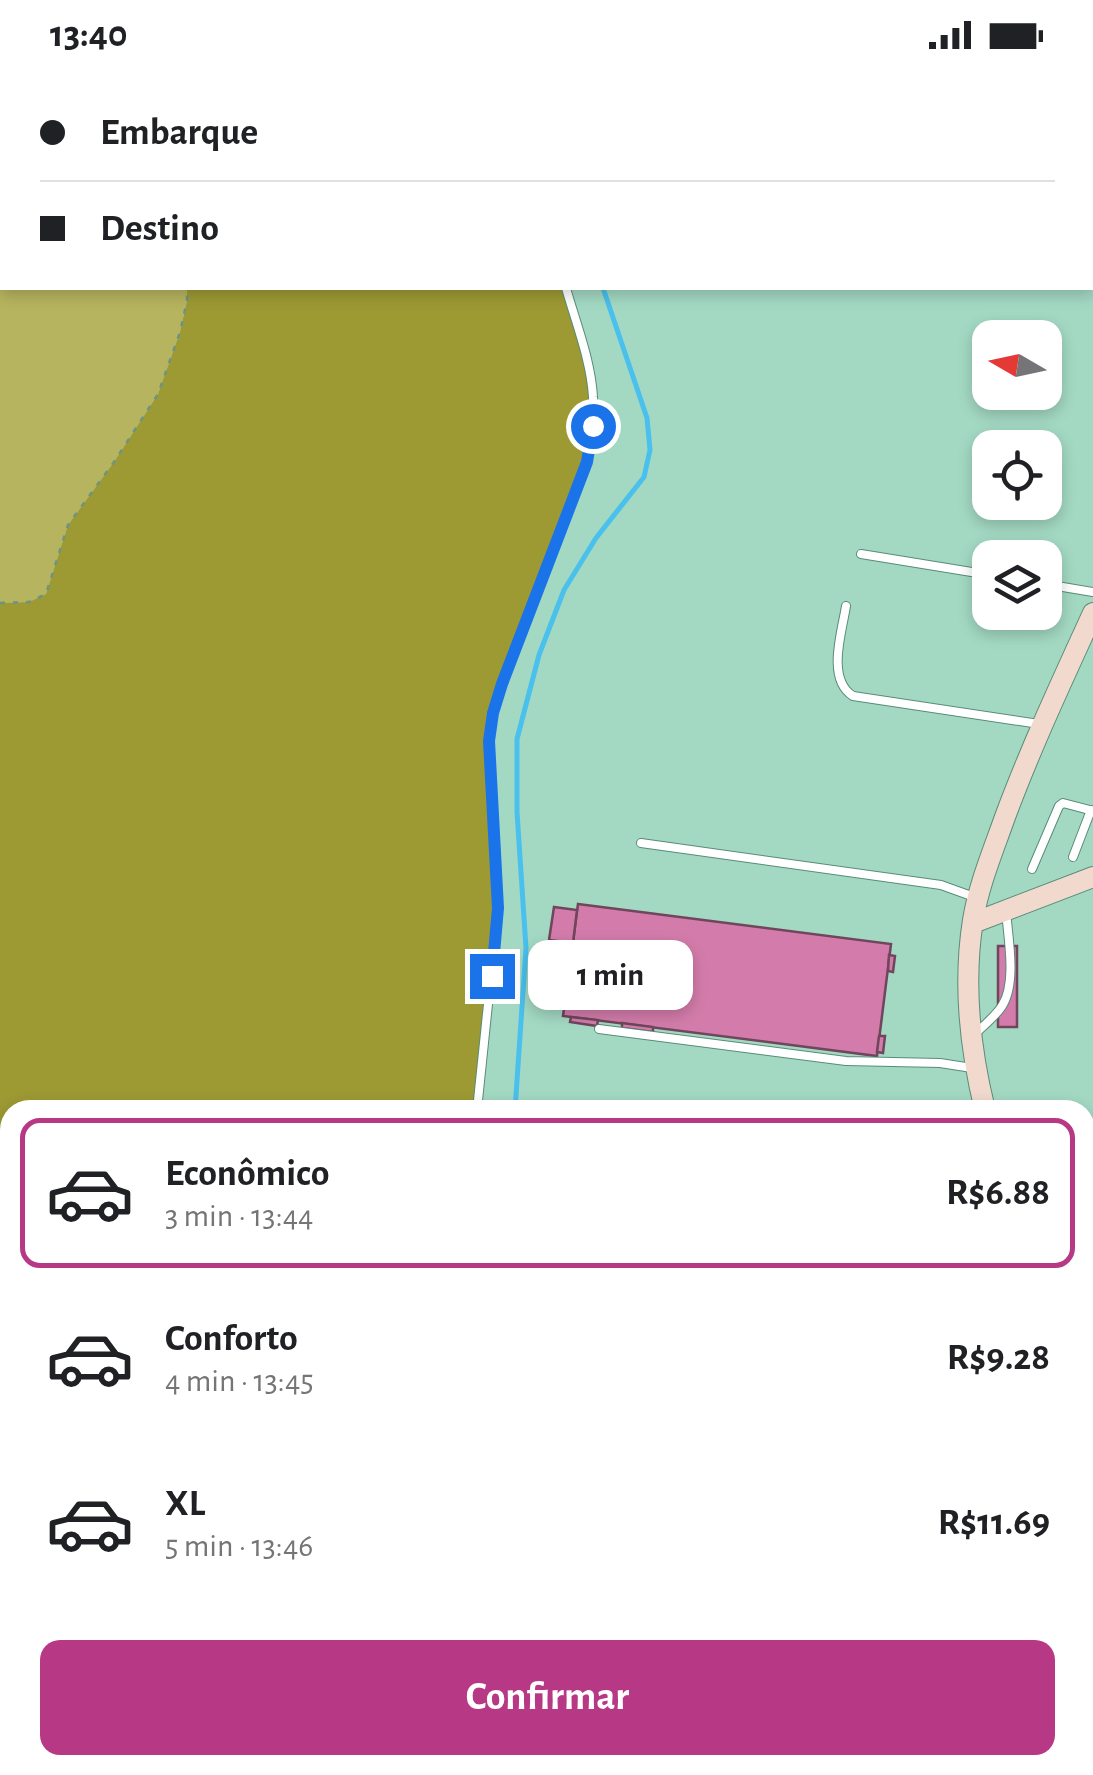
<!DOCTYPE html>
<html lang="pt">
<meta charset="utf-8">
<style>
:root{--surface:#fff;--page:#f2f2f2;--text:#202124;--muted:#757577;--line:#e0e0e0;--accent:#b73885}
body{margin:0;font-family:"Alegreya Sans",sans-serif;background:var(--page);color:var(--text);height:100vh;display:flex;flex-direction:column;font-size:38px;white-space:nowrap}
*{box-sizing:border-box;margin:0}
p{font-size:32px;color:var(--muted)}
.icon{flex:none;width:55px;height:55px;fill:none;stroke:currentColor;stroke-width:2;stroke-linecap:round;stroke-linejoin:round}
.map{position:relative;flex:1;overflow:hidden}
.panel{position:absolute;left:0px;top:1030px;width:1095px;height:675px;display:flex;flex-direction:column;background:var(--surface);border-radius:30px 30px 0 0;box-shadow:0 5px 15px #0003}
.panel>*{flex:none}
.guide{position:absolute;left:0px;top:0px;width:1095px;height:220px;box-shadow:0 5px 15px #0003;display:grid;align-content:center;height:220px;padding:0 40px;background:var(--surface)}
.needle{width:65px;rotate:279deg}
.fabs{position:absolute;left:972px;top:250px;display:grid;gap:20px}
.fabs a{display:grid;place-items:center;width:90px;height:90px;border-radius:20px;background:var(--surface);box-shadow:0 5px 15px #0003;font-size:50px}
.end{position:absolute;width:45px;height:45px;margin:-22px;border:12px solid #1a73e8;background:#fff;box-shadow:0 0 0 5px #fff}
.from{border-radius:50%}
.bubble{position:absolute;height:70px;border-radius:20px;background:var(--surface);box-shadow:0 5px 15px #0003;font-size:32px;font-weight:700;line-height:70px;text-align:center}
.guide b{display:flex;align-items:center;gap:35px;height:95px;font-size:38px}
.guide b+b{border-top:2px solid var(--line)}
.guide i{width:25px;height:25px;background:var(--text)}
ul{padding:18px 0 0;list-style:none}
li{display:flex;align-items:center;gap:30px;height:150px;margin:0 20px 15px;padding:0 20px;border:5px solid transparent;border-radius:20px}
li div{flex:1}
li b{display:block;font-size:38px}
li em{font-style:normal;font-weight:700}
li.selected{border-color:var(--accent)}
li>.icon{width:90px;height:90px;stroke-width:1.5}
.primary-button{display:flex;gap:20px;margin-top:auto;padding:20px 40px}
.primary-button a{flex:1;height:115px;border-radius:20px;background:var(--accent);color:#fff;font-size:40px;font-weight:700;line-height:115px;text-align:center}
.status{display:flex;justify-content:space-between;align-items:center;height:70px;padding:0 50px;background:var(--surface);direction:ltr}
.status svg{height:28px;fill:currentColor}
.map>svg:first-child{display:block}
</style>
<div class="status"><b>13:40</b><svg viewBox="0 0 49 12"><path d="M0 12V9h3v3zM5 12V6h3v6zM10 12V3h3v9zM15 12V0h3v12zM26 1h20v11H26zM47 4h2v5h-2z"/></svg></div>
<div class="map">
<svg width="1093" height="1705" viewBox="0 0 1093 1705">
<rect width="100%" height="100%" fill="#a3d9c3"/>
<g fill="#b7b45f">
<path d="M0,0H252L251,2H2V218H187V231L180,262L158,324L114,392L68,455L46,524L29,532L0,533Z"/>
<path d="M10,1271V1315L0,1316V1272Z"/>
<path d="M10,1420V1695H350L352,1705H0V1421Z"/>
<path d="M410,1695H555L554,1705H411Z"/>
</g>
<g fill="#9d9a34">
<path d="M253,0H419L425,2H251Z"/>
<path d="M187,218H566L591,314L590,375L501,615L489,671L498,838L477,1040H10V1258H0V533L29,532L46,524L68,455L114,392L158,324L180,262L187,231Z"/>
</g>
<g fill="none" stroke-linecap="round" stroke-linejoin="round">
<g stroke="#4ac0ed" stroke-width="5">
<path d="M569,2L570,0"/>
<path d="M515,1040L526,878L517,742V669L539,585L564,520L596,468L644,407L650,380L647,348L603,218"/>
<path d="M0,1348L10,1347"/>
<path d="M403,1695L404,1705"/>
</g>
</g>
<g fill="#d37cab" stroke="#6f465b" stroke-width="2.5">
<path d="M578,834L891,874L877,986L563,946Z"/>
<path d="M554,837L577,840L573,873L549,870Z"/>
<rect x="998" y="876" width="19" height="81"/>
<path d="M889,885L895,886L893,902L888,901Z"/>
<path d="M571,947L598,950L597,956L570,952Z"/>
<path d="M622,953L653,957V962L622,958Z"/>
<path d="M879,966H885L883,983L877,982Z"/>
<path d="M1093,1135V1230L1085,1232V1137Z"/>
</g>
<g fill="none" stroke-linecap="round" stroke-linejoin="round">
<defs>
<g id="lane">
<path d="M419,0L425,2"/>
<path d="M688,0L689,2"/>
<path d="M1092,60H1093"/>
<path d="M861,484L990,505"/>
<path d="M1045,514L1093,522"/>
<path d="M846,536C842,562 826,609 853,626L1039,654"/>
<path d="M641,773L941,815L977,828"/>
<path d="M1073,787L1091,740"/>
<path d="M1032,799L1059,736L1063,733L1093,741"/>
<path d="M599,959L846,991L940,993L972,998"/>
<path d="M975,964C984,955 995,947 1002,936C1017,913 1008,867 1006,841"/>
<path d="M477,1040L498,838L489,671L493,643L501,615L587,392C591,370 595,349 593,327C591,291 576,253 566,218"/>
<path d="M1085,1250L1093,1247"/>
<path d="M0,1258H10"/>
<path d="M1085,1292L1093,1289"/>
<path d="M0,1397L10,1396"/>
<path d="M1085,1492L1093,1489"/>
<path d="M365,1695L367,1705"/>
<path d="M801,1695V1705"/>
<path d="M563,1705L565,1695"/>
</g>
<g id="street">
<path d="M473,0L479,2"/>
<path d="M1085,1538L1093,1535"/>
</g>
<g id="secondary">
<path d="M973,853L1093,807"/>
<path d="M985,1040C970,979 963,913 973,850C979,814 993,781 1005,747C1031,677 1062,611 1093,543"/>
<path d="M1028,1695L1031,1705"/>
</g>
</defs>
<use href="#lane" stroke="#588c77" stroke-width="10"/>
<use href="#street" stroke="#588c77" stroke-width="18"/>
<use href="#secondary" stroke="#588c77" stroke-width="22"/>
<g stroke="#6c9383" stroke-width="2.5" stroke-dasharray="5 8" stroke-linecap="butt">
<path d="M251,2L252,0"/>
<path d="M0,533L29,532L46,524L68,455L114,392L158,324L180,262L187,231V218"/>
</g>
<use href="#lane" stroke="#fff" stroke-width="8"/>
<use href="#street" stroke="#fff" stroke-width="15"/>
<use href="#secondary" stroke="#f1dacd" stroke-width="20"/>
</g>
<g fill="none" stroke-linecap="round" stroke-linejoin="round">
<path stroke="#1a73e8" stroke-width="12" d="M492,906L498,838L489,671L493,643L502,614L587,392L593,356"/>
</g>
</svg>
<div class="fabs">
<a><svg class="needle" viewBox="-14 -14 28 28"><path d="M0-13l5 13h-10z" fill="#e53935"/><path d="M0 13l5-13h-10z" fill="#757577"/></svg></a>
<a><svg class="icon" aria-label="locate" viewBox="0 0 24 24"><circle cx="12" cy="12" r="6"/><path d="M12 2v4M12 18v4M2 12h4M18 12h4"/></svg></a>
<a><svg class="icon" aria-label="layers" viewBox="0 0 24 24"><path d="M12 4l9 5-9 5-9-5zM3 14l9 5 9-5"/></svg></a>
</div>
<i class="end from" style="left:593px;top:356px"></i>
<i class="end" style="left:492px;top:906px"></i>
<div class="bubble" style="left:528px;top:870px;width:165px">1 min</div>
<div class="guide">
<b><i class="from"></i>Embarque</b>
<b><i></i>Destino</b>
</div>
<section class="panel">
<ul>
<li class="selected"><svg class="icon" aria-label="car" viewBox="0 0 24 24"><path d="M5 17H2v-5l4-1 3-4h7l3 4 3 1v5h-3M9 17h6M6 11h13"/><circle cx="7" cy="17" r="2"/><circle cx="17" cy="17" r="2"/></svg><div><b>Econômico</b><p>3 min · 13:44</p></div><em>R$6.88</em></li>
<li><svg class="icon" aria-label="car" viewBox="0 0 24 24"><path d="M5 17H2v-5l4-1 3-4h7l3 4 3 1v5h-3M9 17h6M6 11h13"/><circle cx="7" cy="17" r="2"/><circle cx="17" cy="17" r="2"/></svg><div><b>Conforto</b><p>4 min · 13:45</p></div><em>R$9.28</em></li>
<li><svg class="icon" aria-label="car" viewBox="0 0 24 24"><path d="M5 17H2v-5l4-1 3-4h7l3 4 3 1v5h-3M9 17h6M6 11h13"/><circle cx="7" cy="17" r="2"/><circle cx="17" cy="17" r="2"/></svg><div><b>XL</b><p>5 min · 13:46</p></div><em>R$11.69</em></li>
</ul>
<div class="primary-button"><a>Confirmar</a></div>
</section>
</div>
